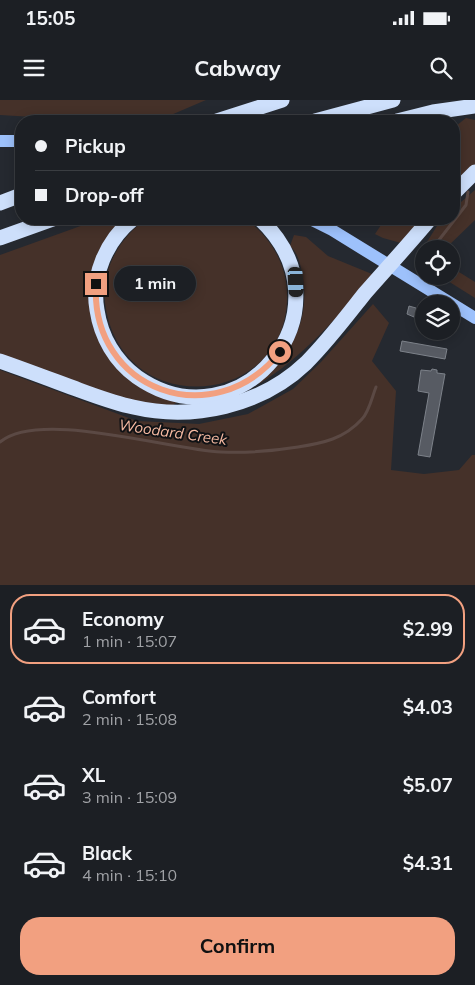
<!DOCTYPE html>
<meta charset="utf-8">
<style>
:root{--surface:#1c1f24;--page:#25272c;--text:#f1f3f6;--muted:#a0a2a6;--line:#3a3d41;--accent:#f2a080}
body{margin:0;font-family:Mulish,sans-serif;background:var(--page);color:var(--text);height:100vh;display:flex;flex-direction:column;font-size:19px;white-space:nowrap}
*{box-sizing:border-box;margin:0}
p{font-size:16px;color:var(--muted)}
.icon{flex:none;width:28px;height:28px;fill:none;stroke:currentColor;stroke-width:2;stroke-linecap:round;stroke-linejoin:round}
.map{position:relative;height:485px;overflow:hidden}
.sheet{display:flex;flex-direction:column;background:var(--surface);flex:1}
.sheet>*{flex:none}
.guide{position:absolute;left:15px;top:15px;width:445px;height:110px;border-radius:20px;box-shadow:0 2px 12px #0003,0 0 0 1px var(--line);display:grid;align-content:center;height:110px;padding:0 20px;background:var(--surface)}
.buttons{position:absolute;left:415px;top:140px;display:grid;gap:10px}
.buttons a{display:grid;place-items:center;width:45px;height:45px;border-radius:50%;background:var(--surface);box-shadow:0 2px 12px #0003,0 0 0 1px var(--line);font-size:25px}
.end{position:absolute;width:22px;height:22px;margin:-11px;border:6px solid #f2a080;background:#111;box-shadow:0 0 0 2px #111}
.from{border-radius:50%}
.bubble{position:absolute;height:35px;border-radius:18px;background:var(--surface);box-shadow:0 2px 12px #0003,0 0 0 1px var(--line);font-size:16px;font-weight:700;line-height:35px;text-align:center}
.car{position:absolute;width:15px;height:30px;margin:-15px -8px;border-radius:6px;box-shadow:0 0 4px 1px #0007;background:linear-gradient(#222 24%,#8ab4d8 0 40%,#222 0 76%,#8ab4d8 0 86%,#222 0)}
.guide b{display:flex;align-items:center;gap:18px;height:48px;font-size:19px}
.guide b+b{border-top:1px solid var(--line)}
.guide i{width:12px;height:12px;background:var(--text)}
ul{padding:9px 0 0;list-style:none}
li{display:flex;align-items:center;gap:15px;height:70px;margin:0 10px 8px;padding:0 10px;border:2px solid transparent;border-radius:20px}
li div{flex:1}
li b{display:block;font-size:19px}
li em{font-style:normal;font-weight:700}
li.selected{border-color:var(--accent)}
li>.icon{width:45px;height:45px;stroke-width:1.5}
.primary-button{display:flex;gap:10px;margin-top:auto;padding:10px 20px}
.primary-button a{flex:1;height:58px;border-radius:20px;background:var(--accent);color:#111;font-size:20px;font-weight:700;line-height:58px;text-align:center}
.status{display:flex;justify-content:space-between;align-items:center;height:35px;padding:0 25px;background:var(--surface);direction:ltr}
.status svg{height:14px;fill:currentColor}
header{display:flex;justify-content:space-between;align-items:center;height:65px;padding:0 20px;background:var(--surface);font-size:22px;font-weight:700}
.map>svg:first-child{display:block}
</style>
<div class="status"><b>15:05</b><svg viewBox="0 0 49 12"><path d="M0 12V9h3v3zM5 12V6h3v6zM10 12V3h3v9zM15 12V0h3v12zM26 1h20v11H26zM47 4h2v5h-2z"/></svg></div>
<header><svg class="icon" aria-label="menu" viewBox="0 0 24 24"><path d="M4 6h16M4 12h16M4 18h16"/></svg>Cabway<svg class="icon" aria-label="search" viewBox="0 0 24 24"><circle cx="10" cy="10" r="6"/><path d="M15 15l6 6"/></svg></header>
<div class="map">
<svg width="475" height="485" viewBox="0 0 475 485">
<rect width="100%" height="100%" fill="#252930"/>
<g fill="#453129">
<path d="M0,0H206L157,21H67L50,18L0,15Z"/>
<path d="M466,18L475,20V66L454,86V25L456,26Z"/>
<path d="M475,90V120L445,149H435L440,144L432,149L425,145L437,126L445,121L446,119H454V104L461,102Z"/>
<path d="M100,119H124L104,144L100,240L177,302L172,306L130,301L0,255V155Z"/>
<path d="M147,119H245C269,135 286,163 287,192C291,309 120,323 105,203C101,170 120,136 147,119Z"/>
<path d="M364,119H423L401,143L383,138L375,134L381,125C375,120 369,123 364,119Z"/>
<path d="M294,135L306,137L328,156L372,174L370,180C336,218 303,257 259,284L258,282C293,253 311,219 302,173C300,163 298,153 290,146Z"/>
<path d="M451,167L475,182V198L440,176H451Z"/>
<path d="M373,204L389,223L372,261L396,291L391,370L424,374L459,370L472,355H475V485H0V270L137,321L199,324L248,314L293,289L321,262Z"/>
</g>
<g fill="none" stroke-linecap="round" stroke-linejoin="round">
<g stroke="#5b4944" stroke-width="3">
<path d="M454,76L456,78"/>
<path d="M432,149L466,105L468,92"/>
<path d="M0,342C40,309 170,350 221,352C246,353 273,351 298,347C323,343 344,339 362,319C369,312 372,297 376,287"/>
</g>
</g>
<g fill="#575b63" stroke="#7d828a">
<path d="M409,206L416,208L414,217L407,214Z"/>
<path d="M402,241L447,249L445,259L400,251Z"/>
<path d="M432,269L437,270V273L445,274L430,357L418,355L429,293L418,291L421,270L431,271Z"/>
</g>
<g fill="none" stroke-linecap="round" stroke-linejoin="round">
<g stroke="#9dc1fb" stroke-width="12">
<path d="M0,41H21"/>
<path d="M310,119L332,130L475,218"/>
</g>
<g stroke="#cddffb" stroke-width="15">
<path d="M217,21L282,0"/>
<path d="M315,21L393,0"/>
<path d="M397,21L433,12L475,6"/>
<path d="M454,93L475,72"/>
<path d="M0,103L21,95"/>
<path d="M133,119C106,141 91,176 97,210C101,237 115,261 137,277C240,349 356,210 260,119"/>
<path d="M0,138L53,119"/>
<path d="M0,261C26,270 52,280 79,290C96,296 114,303 133,307C193,321 261,306 306,263C328,241 346,217 365,193C387,168 409,144 430,119"/>
</g>
</g>
<g fill="none" stroke-linecap="round" stroke-linejoin="round">
<path stroke="#f2a080" stroke-width="6" d="M96,184C90,291 214,335 280,252"/>
</g>
<g text-anchor="middle" dominant-baseline="central" stroke-width="4" stroke-linejoin="round" paint-order="stroke">
<g font-size="15" font-style="italic" fill="#f6baa2" stroke="#101215">
<text transform="translate(173 332) rotate(8)">Woodard Creek</text>
</g>
</g>
</svg>
<div class="buttons">
<a><svg class="icon" aria-label="locate" viewBox="0 0 24 24"><circle cx="12" cy="12" r="6"/><path d="M12 2v4M12 18v4M2 12h4M18 12h4"/></svg></a>
<a><svg class="icon" aria-label="layers" viewBox="0 0 24 24"><path d="M12 4l9 5-9 5-9-5zM3 14l9 5 9-5"/></svg></a>
</div>
<i class="end from" style="left:280px;top:252px"></i>
<i class="end" style="left:96px;top:184px"></i>
<div class="bubble" style="left:114px;top:166px;width:82px">1 min</div>
<i class="car" style="left:296px;top:182px;rotate:177deg"></i>
<div class="guide">
<b><i class="from"></i>Pickup</b>
<b><i></i>Drop-off</b>
</div>
</div>
<section class="sheet">
<ul>
<li class="selected"><svg class="icon" aria-label="car" viewBox="0 0 24 24"><path d="M5 17H2v-5l4-1 3-4h7l3 4 3 1v5h-3M9 17h6M6 11h13"/><circle cx="7" cy="17" r="2"/><circle cx="17" cy="17" r="2"/></svg><div><b>Economy</b><p>1 min · 15:07</p></div><em>$2.99</em></li>
<li><svg class="icon" aria-label="car" viewBox="0 0 24 24"><path d="M5 17H2v-5l4-1 3-4h7l3 4 3 1v5h-3M9 17h6M6 11h13"/><circle cx="7" cy="17" r="2"/><circle cx="17" cy="17" r="2"/></svg><div><b>Comfort</b><p>2 min · 15:08</p></div><em>$4.03</em></li>
<li><svg class="icon" aria-label="car" viewBox="0 0 24 24"><path d="M5 17H2v-5l4-1 3-4h7l3 4 3 1v5h-3M9 17h6M6 11h13"/><circle cx="7" cy="17" r="2"/><circle cx="17" cy="17" r="2"/></svg><div><b>XL</b><p>3 min · 15:09</p></div><em>$5.07</em></li>
<li><svg class="icon" aria-label="car" viewBox="0 0 24 24"><path d="M5 17H2v-5l4-1 3-4h7l3 4 3 1v5h-3M9 17h6M6 11h13"/><circle cx="7" cy="17" r="2"/><circle cx="17" cy="17" r="2"/></svg><div><b>Black</b><p>4 min · 15:10</p></div><em>$4.31</em></li>
</ul>
<div class="primary-button"><a>Confirm</a></div>
</section>
